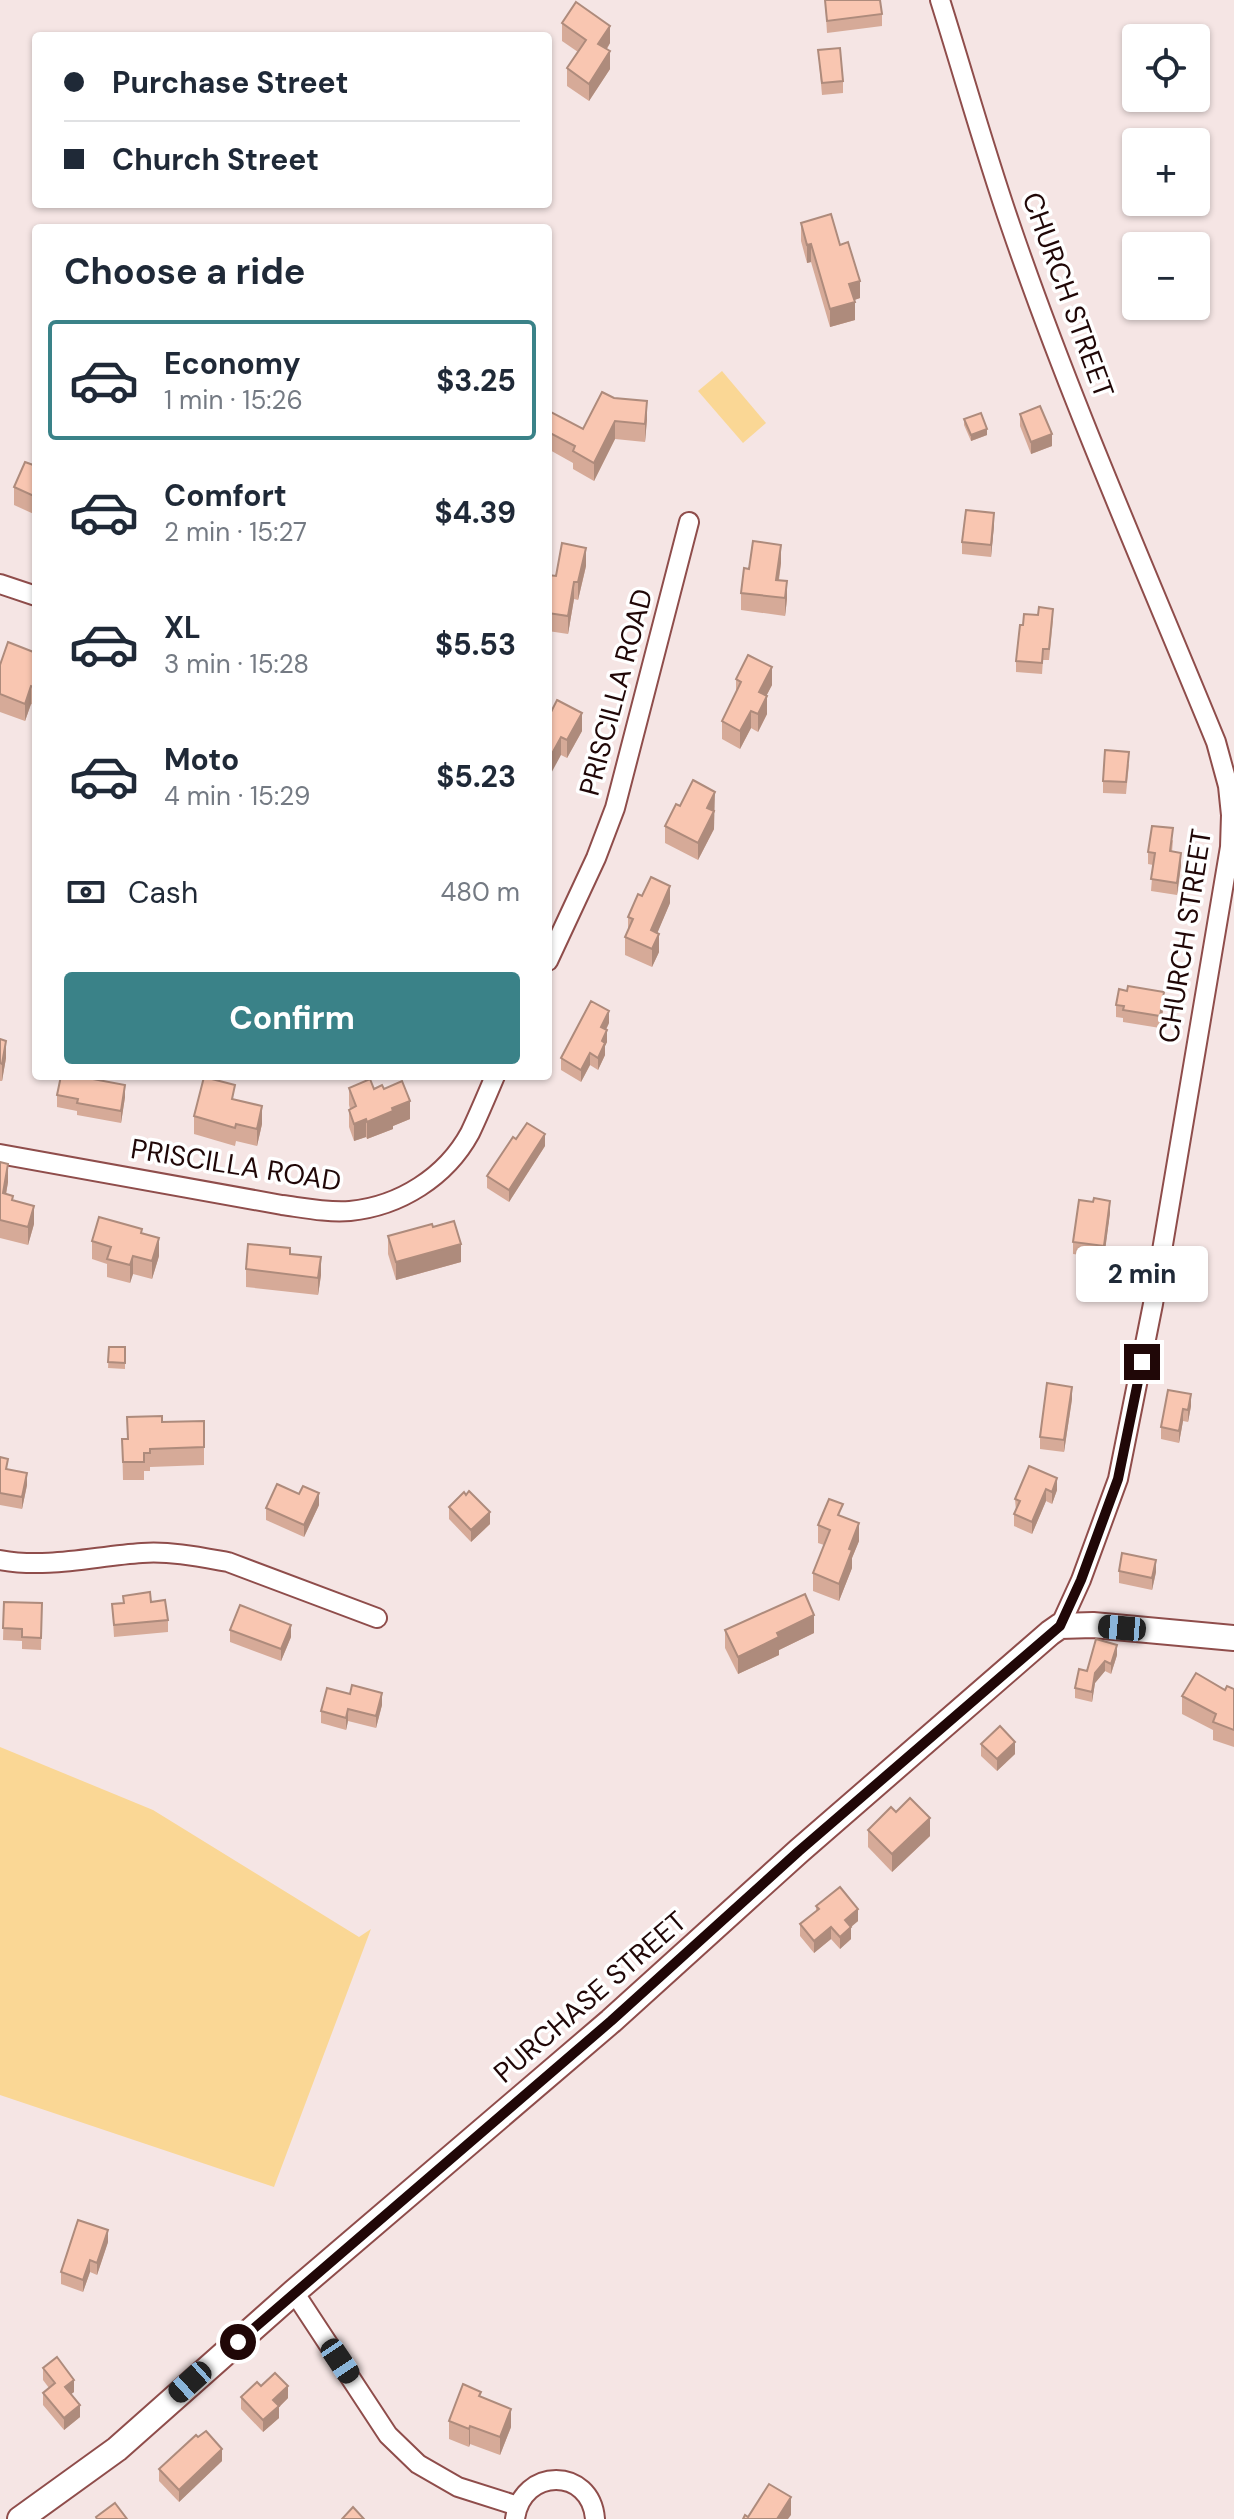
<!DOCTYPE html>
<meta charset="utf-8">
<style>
:root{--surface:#fff;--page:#f2f2f3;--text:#1f2937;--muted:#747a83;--line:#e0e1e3;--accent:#3a8288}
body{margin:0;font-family:"DM Sans",sans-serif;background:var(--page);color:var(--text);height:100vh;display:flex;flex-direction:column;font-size:30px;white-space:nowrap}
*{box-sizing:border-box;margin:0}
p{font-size:26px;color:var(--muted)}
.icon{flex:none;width:44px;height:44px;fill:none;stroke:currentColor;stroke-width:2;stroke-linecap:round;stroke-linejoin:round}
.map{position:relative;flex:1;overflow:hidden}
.panel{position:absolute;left:32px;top:224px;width:520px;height:856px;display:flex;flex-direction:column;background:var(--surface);border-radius:8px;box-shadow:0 2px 6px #0004}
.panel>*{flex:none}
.banner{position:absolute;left:32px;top:32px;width:520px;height:176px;border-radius:8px;box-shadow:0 2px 6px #0004;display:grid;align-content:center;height:176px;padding:0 32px;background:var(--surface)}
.controls{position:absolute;left:1122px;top:24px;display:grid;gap:16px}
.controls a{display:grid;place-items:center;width:88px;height:88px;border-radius:8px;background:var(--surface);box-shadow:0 2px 6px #0004;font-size:40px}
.end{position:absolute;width:36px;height:36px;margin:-18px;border:10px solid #200707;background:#fff;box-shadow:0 0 0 4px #fff}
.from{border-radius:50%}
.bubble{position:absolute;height:56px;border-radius:8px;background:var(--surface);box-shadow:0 2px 6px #0004;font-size:26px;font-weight:700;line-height:56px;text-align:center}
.car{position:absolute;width:24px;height:48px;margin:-24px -12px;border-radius:10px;box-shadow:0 0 6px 2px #0007;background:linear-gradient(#222 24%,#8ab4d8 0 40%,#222 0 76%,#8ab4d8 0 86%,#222 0)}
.banner b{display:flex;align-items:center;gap:28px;height:76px;font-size:30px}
.banner b+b{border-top:2px solid var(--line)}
.banner i{width:20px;height:20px;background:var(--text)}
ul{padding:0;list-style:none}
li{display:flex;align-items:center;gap:24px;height:120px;margin:0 16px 12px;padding:0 16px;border:4px solid transparent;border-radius:8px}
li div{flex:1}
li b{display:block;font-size:30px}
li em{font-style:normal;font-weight:700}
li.active{border-color:var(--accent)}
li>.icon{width:72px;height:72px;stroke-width:1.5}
h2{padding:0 32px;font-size:36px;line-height:96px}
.pay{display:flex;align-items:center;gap:20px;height:88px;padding:0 32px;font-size:30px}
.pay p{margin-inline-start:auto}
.button{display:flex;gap:16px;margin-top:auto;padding:16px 32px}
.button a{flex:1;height:92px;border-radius:8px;background:var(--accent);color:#fff;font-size:32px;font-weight:700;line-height:92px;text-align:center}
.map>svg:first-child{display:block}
</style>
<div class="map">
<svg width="1234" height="2519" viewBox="0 0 1234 2519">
<rect width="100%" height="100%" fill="#f5e5e4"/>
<g fill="#fad795">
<path d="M722,371L766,423L743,443L698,391Z"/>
<path d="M0,1747L153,1810L359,1937L371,1929L274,2187L0,2095Z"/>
</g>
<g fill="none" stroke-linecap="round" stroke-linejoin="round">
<defs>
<g id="minor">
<path d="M940,0C964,76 985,152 1011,227C1071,402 1146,571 1216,742L1228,786L1231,815L1230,847L1153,1304L1118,1479L1081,1580L1060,1626"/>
<path d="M0,584L36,596"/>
<path d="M548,961L596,858L615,808L689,522"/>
<path d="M0,1154L282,1205C304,1208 328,1213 350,1211C400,1206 446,1177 470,1133C479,1114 487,1095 495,1076"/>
<path d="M0,1560C47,1569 95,1556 142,1553C171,1551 200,1557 228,1562L377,1618"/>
<path d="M294,2292L388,2435L418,2464L458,2487L518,2506"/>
<path d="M515,2519C522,2467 591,2467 595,2519"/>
</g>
<path id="tertiary" d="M20,2519L117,2449L294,2292L611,2021L799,1851L1050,1633L1060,1626L1093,1625L1234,1638"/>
</defs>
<use href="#minor" stroke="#8f4d4b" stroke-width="22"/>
<use href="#tertiary" stroke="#8f4d4b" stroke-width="28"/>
<use href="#minor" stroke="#fff" stroke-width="18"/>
<use href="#tertiary" stroke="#fff" stroke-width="24"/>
</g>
<g fill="#d6aa98">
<path d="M825,0L882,14V26L827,33Z"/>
<path d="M562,23L610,43L607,49L610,69L589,101L567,86V68L578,52L562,41Z"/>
<path d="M818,50L843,81V93L822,95Z"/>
<path d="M801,223L840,245L860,298L854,300L855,320L830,327L811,262L807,263L801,241Z"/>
<path d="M602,392L647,419L645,442L615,439L594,481L573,469V463L548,449V432L583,429Z"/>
<path d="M1020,414L1052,446L1031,454L1020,426Z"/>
<path d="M964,419L987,435L971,441L964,425Z"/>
<path d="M36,466V515L14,505V487Z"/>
<path d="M994,525L991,557L962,554V542Z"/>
<path d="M781,563L779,580L787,599L785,616L741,610V593L749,569Z"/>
<path d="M586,566L578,600L574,599L568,634L548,631V575L556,576Z"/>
<path d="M1053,620L1049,660H1043L1042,674L1016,672V661Z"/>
<path d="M36,653V706L31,704L25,721L0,712V665Z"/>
<path d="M736,679L772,685L766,696L767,714L758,732L751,728L740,749L722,739V721L736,693Z"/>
<path d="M548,718L582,731L567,758L561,755Z"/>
<path d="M1129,764L1126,794L1103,793V781Z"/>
<path d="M680,806L715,810L714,813V829L698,860L665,843V826Z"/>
<path d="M1173,840L1172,852L1181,865L1177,895L1151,891L1153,865L1148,864V852Z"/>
<path d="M670,903L657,933L659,952L652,967L625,955V937L628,932V917Z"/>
<path d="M1164,1004L1160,1028L1123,1022V1018L1116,1017V1005Z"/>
<path d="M609,1023L606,1030L607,1042L605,1046V1055L598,1070L590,1065L581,1082L561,1070V1058Z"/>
<path d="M0,1039L6,1058L2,1081H0Z"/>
<path d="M349,1088L384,1089L410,1119L393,1126V1129L367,1139L366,1137L354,1141L349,1127V1110L350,1109L349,1105Z"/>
<path d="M57,1095L125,1097L121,1123L77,1115V1111L57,1107Z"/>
<path d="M235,1099L262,1124L257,1146L236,1141L235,1146L194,1134V1116Z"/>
<path d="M545,1146L509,1202L487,1188V1176Z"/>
<path d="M0,1162L8,1182L6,1194L34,1224L28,1245L0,1238Z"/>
<path d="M1110,1213L1104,1258L1073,1254V1242Z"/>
<path d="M142,1233L159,1256L152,1279L133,1274L130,1283L107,1277V1264L92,1259V1241Z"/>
<path d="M388,1236L461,1262L396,1280L388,1254Z"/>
<path d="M290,1254L321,1275L318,1295L246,1287V1269Z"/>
<path d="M109,1347H125V1369L108,1368Z"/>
<path d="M1168,1390L1191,1406L1188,1422L1183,1421L1179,1443L1161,1439V1427Z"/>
<path d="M1072,1399L1064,1452L1040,1449V1437Z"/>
<path d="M204,1421V1465L150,1467V1471H144V1480H123L122,1439H127L162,1422Z"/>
<path d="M0,1457L8,1470L27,1485L22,1509L0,1505Z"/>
<path d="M1029,1466L1057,1490L1052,1504L1046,1501L1032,1534L1014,1526V1514L1016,1511L1015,1499Z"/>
<path d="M299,1494L319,1505L304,1537L266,1520V1508Z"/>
<path d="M449,1507L490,1524L471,1542L449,1519Z"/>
<path d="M843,1516L859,1541L852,1558V1568L839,1601L813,1591V1573L824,1545L818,1543V1525Z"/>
<path d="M1119,1571L1156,1572L1152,1590L1119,1583Z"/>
<path d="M123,1596L151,1602L168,1620V1632L114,1637L112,1604L123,1603Z"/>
<path d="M4,1602L42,1603L41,1650L22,1649V1641L3,1640Z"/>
<path d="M230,1630L291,1637L281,1661L230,1642Z"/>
<path d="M725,1630L814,1633L779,1650V1655L738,1674L725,1648Z"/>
<path d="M1117,1655L1111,1674L1105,1671L1095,1683L1092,1702L1075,1698V1688L1087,1671Z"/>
<path d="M1234,1689V1747L1213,1740V1730L1182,1714V1696Z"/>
<path d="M382,1705L376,1728L348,1721L346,1730L321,1723V1711Z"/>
<path d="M981,1744L1015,1754L997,1771L981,1756Z"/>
<path d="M896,1812L930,1836L892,1872L868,1847V1830Z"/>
<path d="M816,1906L858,1921L851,1927V1939L840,1949L831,1939L814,1953L800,1936V1924L816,1911Z"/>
<path d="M108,2242L97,2275L90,2272L83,2292L61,2284V2272Z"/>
<path d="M43,2368L74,2392L71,2394L80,2417L64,2430L43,2405V2393L49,2388L43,2380Z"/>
<path d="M261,2386L288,2398L279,2407V2418L263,2432L241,2409V2397Z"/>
<path d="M481,2397L511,2427L500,2455L470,2444L469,2447L449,2439V2421Z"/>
<path d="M198,2437L222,2461L179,2502L159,2481V2469Z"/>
</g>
<g fill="#ae8b7c">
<path d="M610,26V43L598,62V44Z"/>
<path d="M610,51V69L589,101V84Z"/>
<path d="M811,244V262L807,263V245Z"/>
<path d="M860,281V298L849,302V284Z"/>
<path d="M855,302V320L830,327V309Z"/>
<path d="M647,401V419L645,442V424Z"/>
<path d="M615,421V439L594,481V463Z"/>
<path d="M987,429V435L971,441V435Z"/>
<path d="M1052,434V446L1031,454V442Z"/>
<path d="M994,513V525L991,557V545Z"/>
<path d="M781,545V563L776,597V580Z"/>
<path d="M586,548V566L578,600V582Z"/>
<path d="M787,581V599L785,616V598Z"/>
<path d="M574,582V599L568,634V616Z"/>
<path d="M772,667V685L759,710V692Z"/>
<path d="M31,686V704L25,721V704Z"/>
<path d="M767,696V714L758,732V714Z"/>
<path d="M751,711V728L740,749V731Z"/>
<path d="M582,713V731L567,758V740Z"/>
<path d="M561,737V755L548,779V761Z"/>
<path d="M715,792L714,829L698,860V843L707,808Z"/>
<path d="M1181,853V865L1177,895V883Z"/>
<path d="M670,886V903L651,948V930Z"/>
<path d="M659,934V952L652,967V949Z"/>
<path d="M1164,992V1004L1160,1028V1016Z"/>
<path d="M609,1011V1023L601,1039V1027Z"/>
<path d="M607,1030V1042L605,1046V1055L598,1070V1058L602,1041Z"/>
<path d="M6,1041V1058L2,1081V1064Z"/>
<path d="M590,1053V1065L581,1082V1070Z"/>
<path d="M125,1085V1097L121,1123V1111Z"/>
<path d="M410,1101V1119L393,1126V1129L367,1139V1122L392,1108Z"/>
<path d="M262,1106V1124L257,1146V1129Z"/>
<path d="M366,1119V1137L354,1141V1124Z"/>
<path d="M545,1134V1146L509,1202V1190Z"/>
<path d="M8,1164V1182L3,1211V1193Z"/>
<path d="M1110,1201V1213L1104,1258V1246Z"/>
<path d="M34,1206V1224L28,1245V1227Z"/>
<path d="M159,1238V1256L152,1279V1261Z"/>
<path d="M461,1244V1262L396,1280V1262Z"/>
<path d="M133,1256V1274L130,1283V1265Z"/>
<path d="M321,1257V1275L318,1295V1278Z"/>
<path d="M1072,1387V1399L1064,1452V1440Z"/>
<path d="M1191,1394V1406L1188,1422V1410Z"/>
<path d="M1183,1409V1421L1179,1443V1431Z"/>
<path d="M27,1473V1485L22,1509V1497Z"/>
<path d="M1057,1478V1490L1052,1504V1492Z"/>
<path d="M1046,1489V1501L1032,1534V1522Z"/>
<path d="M319,1493V1505L304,1537V1525Z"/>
<path d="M490,1512V1524L471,1542V1530Z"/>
<path d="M859,1523V1541L852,1558V1568L839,1601V1584L849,1549Z"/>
<path d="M1156,1560V1572L1152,1590V1578Z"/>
<path d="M814,1615V1633L779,1650V1655L738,1674V1657L777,1633Z"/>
<path d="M291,1625V1637L281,1661V1649Z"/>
<path d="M1117,1645V1655L1111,1674V1664Z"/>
<path d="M1105,1661V1671L1095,1683L1092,1702V1692L1095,1673Z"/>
<path d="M382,1693V1705L376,1728V1716Z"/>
<path d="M348,1709V1721L346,1730V1718Z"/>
<path d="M1015,1742V1754L997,1771V1759Z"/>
<path d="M930,1818V1836L892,1872V1854Z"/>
<path d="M858,1909V1921L845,1932V1920Z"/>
<path d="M831,1927V1939L814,1953V1941Z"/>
<path d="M851,1927V1939L840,1949V1937Z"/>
<path d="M108,2230V2242L97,2275V2263Z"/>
<path d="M90,2260V2272L83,2292V2280Z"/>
<path d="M74,2380V2392L65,2399V2387Z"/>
<path d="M288,2386V2398L279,2407V2418L263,2432V2420L273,2400Z"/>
<path d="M80,2405V2417L64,2430V2418Z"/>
<path d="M511,2409V2427L500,2455V2437Z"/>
<path d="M470,2426V2444L469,2447V2429Z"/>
<path d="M222,2449V2461L179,2502V2490Z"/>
<path d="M791,2497V2515L788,2519H777Z"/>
</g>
<g fill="#f9c6b1" stroke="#ae8b7c" stroke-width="2">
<path d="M825,0H880L882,14L827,21Z"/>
<path d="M576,2L610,26L598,44L610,51L589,84L567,68L586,40L562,23Z"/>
<path d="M840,48L843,81L822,83L818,50Z"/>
<path d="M831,214L840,245L848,242L860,281L849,284L855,302L830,309L811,244L807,245L801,223Z"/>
<path d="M602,392L614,398L647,401L645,424L615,421L594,463L573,451L575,446L548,432V418L551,412L583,429Z"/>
<path d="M1040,406L1052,434L1031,442L1020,414Z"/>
<path d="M981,413L987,429L971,435L964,419Z"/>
<path d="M25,462L36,466V497L14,487Z"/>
<path d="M966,510L994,513L991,545L962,542Z"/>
<path d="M753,541L781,545L776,580L787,581L785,598L741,593L744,568L749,569Z"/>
<path d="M562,543L586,548L578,582H574L568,616L548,613V575L556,576Z"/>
<path d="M1039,607L1053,609L1049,649H1043L1042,663L1016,661L1020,625H1023L1024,614L1038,615Z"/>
<path d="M8,642L36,653V688L31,686L25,704L0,694V665Z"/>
<path d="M748,655L772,667L759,692L767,696L758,714L751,711L740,731L722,721L741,682L736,679Z"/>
<path d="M557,700L582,713L567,740L561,737L548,761V718Z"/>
<path d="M1105,750L1129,752L1126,782L1103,781Z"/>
<path d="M693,780L715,792L707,808L714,811L698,843L665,826L676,804L680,806Z"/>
<path d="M1152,826L1173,828L1170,851L1181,853L1177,883L1151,879L1155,853L1148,852Z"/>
<path d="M651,877L670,886L651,930L659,934L652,949L625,937L633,919L628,917L638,894L642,896Z"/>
<path d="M1128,986L1164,992L1160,1016L1123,1010L1124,1006L1116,1005L1119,989L1127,991Z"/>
<path d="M591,1001L609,1011L601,1027L607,1030L602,1041L605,1043L598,1058L590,1053L581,1070L561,1058Z"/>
<path d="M0,1039L6,1041L2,1064L0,1063Z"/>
<path d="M61,1076H77L125,1085L121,1111L77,1103L78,1099L57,1095Z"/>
<path d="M204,1077L235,1085L232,1099L262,1106L257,1129L236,1124L235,1128L194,1116Z"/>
<path d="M370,1079L374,1089L382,1085L384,1089L402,1081L410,1101L392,1108L393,1111L367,1122L366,1119L354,1124L349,1110L356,1106L349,1088Z"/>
<path d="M527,1123L545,1134L509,1190L487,1176L513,1137L516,1139Z"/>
<path d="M0,1162L8,1164L3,1193L13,1196L12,1200L34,1206L28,1227L0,1220Z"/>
<path d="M1094,1198L1110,1201L1104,1246L1073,1242L1079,1200L1093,1202Z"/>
<path d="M99,1217L142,1229L141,1233L159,1238L152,1261L133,1256L130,1265L107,1259L111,1247L92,1241Z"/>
<path d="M454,1221L461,1244L396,1262L388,1236L432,1224L433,1227Z"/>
<path d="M248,1244L290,1248V1254L321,1257L318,1278L246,1269Z"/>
<path d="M109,1347H125V1363L108,1362Z"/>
<path d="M1047,1383L1072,1387L1064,1440L1040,1437Z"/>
<path d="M1168,1390L1191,1394L1188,1410L1183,1409L1179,1431L1161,1427Z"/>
<path d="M162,1416V1422L204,1421V1447L150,1449V1453H144V1462H123L122,1439H128L127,1417Z"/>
<path d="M0,1457L8,1459L6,1469L27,1473L22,1497L0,1493Z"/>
<path d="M1029,1466L1057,1478L1052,1492L1046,1489L1032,1522L1014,1514L1020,1501L1015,1499Z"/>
<path d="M277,1484L299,1494L303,1486L319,1493L304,1525L266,1508Z"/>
<path d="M469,1491L490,1512L471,1530L449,1507L464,1492L466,1495Z"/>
<path d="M829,1499L843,1504L838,1515L859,1523L849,1549L852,1550L839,1584L813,1573L830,1530L818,1525Z"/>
<path d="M1122,1553L1156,1560L1152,1578L1119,1571Z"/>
<path d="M150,1592L151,1602L165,1600L168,1620L114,1625L112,1604L124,1603L123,1596Z"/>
<path d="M805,1594L814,1615L777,1633L779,1637L738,1657L725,1630Z"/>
<path d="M4,1602L42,1603L41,1638L22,1637V1629L3,1628Z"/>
<path d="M240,1605L291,1625L281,1649L230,1630Z"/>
<path d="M1096,1639L1117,1645L1111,1664L1105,1661L1095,1673L1092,1692L1075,1688L1079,1669L1087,1671Z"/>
<path d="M1196,1673L1225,1690L1227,1686L1234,1689V1730L1213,1722L1216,1714L1182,1696Z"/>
<path d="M352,1685L382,1693L376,1716L348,1709L346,1718L321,1711L327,1688L350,1694Z"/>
<path d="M1000,1726L1015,1742L997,1759L981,1744Z"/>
<path d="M910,1798L930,1818L892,1854L868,1830L891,1807L896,1812Z"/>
<path d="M840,1887L858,1909L845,1920L851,1927L840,1937L831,1927L814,1941L800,1924L819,1909L816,1906Z"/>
<path d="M78,2220L108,2230L97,2263L90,2260L83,2280L61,2272Z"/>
<path d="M57,2357L74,2380L65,2387L80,2405L64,2418L43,2393L55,2383L43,2368Z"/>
<path d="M275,2373L288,2386L273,2400L279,2406L263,2420L241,2397L257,2382L261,2386Z"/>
<path d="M463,2384L481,2392L479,2396L511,2409L500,2437L470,2426L469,2429L449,2421Z"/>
<path d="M206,2431L222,2449L179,2490L159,2469L196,2435L198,2437Z"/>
<path d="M769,2484L791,2497L777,2519H743L745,2515L748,2517Z"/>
<path d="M115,2503L127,2519H97L96,2517Z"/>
<path d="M353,2507L364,2519H342Z"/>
</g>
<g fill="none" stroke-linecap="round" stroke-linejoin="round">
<path stroke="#200707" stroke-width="10" d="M238,2342L611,2021L799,1851L1060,1626L1081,1580L1118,1479L1142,1362"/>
</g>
<g text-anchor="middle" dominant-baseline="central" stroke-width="7" stroke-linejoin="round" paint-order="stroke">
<g font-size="28" fill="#200707" stroke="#fff">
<text transform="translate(1068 295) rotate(70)">CHURCH STREET</text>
<text transform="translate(616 692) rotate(-75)">PRISCILLA ROAD</text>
<text transform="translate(1185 936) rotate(-81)">CHURCH STREET</text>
<text transform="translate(236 1165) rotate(9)">PRISCILLA ROAD</text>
<text transform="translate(590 1997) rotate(-41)">PURCHASE STREET</text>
</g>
</g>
</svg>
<div class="controls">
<a><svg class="icon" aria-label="locate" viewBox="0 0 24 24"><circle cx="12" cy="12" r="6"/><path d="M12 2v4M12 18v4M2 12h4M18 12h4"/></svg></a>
<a>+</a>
<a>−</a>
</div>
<i class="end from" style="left:238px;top:2342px"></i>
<i class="end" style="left:1142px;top:1362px"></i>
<div class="bubble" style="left:1076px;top:1246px;width:132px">2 min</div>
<i class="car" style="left:1122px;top:1628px;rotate:275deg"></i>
<i class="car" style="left:340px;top:2361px;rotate:146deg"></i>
<i class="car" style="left:190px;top:2382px;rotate:228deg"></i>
<div class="banner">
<b><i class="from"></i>Purchase Street</b>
<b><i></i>Church Street</b>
</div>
<section class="panel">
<h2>Choose a ride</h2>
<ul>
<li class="active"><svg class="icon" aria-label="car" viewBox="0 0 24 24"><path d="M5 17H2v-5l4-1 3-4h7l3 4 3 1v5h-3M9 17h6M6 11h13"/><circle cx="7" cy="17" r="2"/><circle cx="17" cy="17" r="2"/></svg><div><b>Economy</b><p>1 min · 15:26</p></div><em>$3.25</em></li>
<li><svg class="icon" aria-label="car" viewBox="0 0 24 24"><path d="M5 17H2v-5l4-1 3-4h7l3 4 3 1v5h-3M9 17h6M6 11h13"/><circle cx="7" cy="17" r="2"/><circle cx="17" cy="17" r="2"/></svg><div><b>Comfort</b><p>2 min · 15:27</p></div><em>$4.39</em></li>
<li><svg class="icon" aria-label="car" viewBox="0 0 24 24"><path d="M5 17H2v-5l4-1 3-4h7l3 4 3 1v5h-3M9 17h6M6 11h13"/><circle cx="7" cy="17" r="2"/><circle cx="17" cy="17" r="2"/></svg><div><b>XL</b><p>3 min · 15:28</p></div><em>$5.53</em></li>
<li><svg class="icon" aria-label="car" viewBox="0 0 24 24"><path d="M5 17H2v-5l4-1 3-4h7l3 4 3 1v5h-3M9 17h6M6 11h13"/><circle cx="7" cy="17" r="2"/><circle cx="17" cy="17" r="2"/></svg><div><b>Moto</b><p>4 min · 15:29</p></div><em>$5.23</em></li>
</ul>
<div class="pay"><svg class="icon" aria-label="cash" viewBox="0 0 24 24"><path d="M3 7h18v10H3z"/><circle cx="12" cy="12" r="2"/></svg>Cash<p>480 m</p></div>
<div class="button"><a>Confirm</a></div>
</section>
</div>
